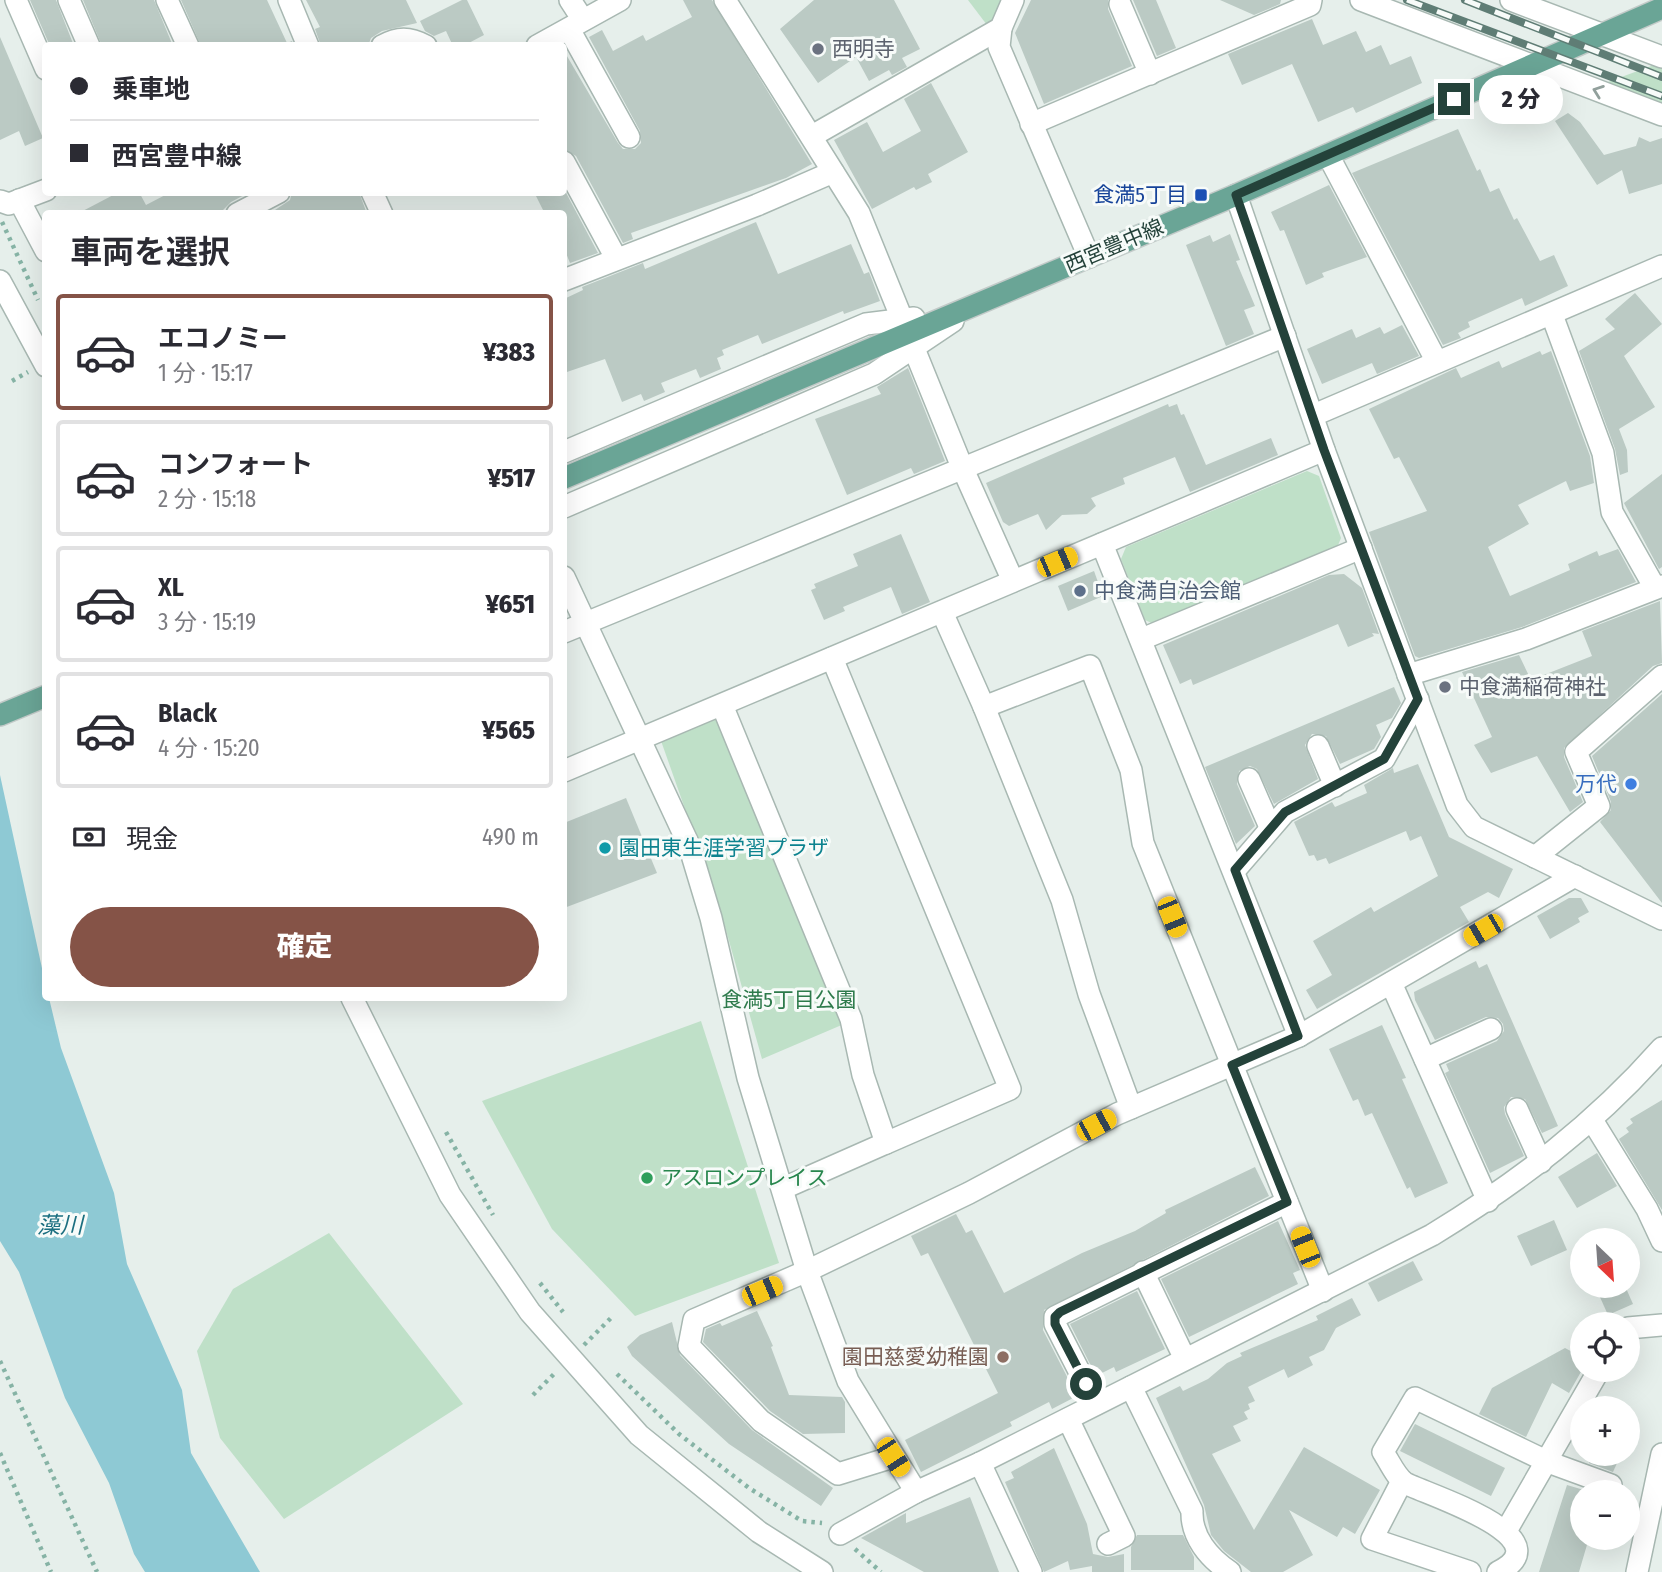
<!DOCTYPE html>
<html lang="ja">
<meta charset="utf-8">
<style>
:root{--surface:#fff;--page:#f2f2f3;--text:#2b2b33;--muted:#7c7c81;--line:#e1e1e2;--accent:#855347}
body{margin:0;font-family:"Fira Sans Condensed","Noto Sans JP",sans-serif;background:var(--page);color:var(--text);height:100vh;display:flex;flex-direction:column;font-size:26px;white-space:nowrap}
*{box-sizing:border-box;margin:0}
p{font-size:23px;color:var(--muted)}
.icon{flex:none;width:38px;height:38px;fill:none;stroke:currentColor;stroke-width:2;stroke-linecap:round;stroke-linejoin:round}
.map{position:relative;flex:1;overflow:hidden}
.side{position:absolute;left:42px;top:210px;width:525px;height:791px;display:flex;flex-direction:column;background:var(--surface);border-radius:7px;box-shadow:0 7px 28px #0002}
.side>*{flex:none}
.top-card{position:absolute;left:42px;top:42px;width:525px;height:154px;border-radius:7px;box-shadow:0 7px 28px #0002;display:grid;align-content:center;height:154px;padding:0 28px;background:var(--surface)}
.needle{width:46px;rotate:155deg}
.buttons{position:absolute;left:1570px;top:1228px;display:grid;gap:14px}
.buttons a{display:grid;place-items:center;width:70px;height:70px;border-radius:50%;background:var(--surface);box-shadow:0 7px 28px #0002;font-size:35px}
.end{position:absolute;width:32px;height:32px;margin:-16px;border:9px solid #24423a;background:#fff;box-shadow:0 0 0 4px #fff}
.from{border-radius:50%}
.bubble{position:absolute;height:49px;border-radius:24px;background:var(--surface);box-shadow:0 7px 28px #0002;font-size:23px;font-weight:800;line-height:49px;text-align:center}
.car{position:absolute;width:21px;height:42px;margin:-21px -10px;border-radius:9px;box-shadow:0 0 5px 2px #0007;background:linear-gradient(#f5c518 24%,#345 0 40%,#f5c518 0 76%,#345 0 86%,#f5c518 0)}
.top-card b{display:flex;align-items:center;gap:24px;height:66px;font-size:26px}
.top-card b+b{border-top:2px solid var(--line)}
.top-card i{width:18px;height:18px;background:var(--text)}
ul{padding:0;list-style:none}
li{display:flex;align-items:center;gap:21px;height:116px;margin:0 14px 10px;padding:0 14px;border:4px solid var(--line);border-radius:7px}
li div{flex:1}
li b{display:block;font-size:26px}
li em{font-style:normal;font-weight:800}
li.active{border-color:var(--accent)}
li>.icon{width:63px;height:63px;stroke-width:1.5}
h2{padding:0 28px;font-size:32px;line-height:84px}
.pay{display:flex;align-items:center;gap:18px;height:77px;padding:0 28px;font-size:26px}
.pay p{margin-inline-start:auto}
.cta{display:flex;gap:14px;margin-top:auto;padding:14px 28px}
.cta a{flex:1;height:80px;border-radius:42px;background:var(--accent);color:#fff;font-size:28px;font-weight:800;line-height:80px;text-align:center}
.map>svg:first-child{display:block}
</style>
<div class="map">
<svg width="1662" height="1572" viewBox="0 0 1662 1572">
<rect width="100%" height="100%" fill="#e6efeb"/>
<g fill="#bfe0c8">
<path d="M968,0H1005L999,14L987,25Z"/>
<path d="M1654,65L1662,68V103L1605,83Z"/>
<path d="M1307,471L1319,476L1341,538L1336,550L1156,625L1145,620L1121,559L1126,547Z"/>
<path d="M716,717L844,1024L762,1059L719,905L660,738Z"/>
<path d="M701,1021L779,1263L635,1316L552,1229L482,1101Z"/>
<path d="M329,1233L463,1404L284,1519L220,1438L197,1351L233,1289Z"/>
</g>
<path fill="#8ec9d4" d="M0,775L45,982L46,998H49L61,1048L114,1193L127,1264L182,1390L191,1453L260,1572H145L134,1554L109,1483L65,1398L19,1272L0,1241Z"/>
<g fill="#bbcac4">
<path d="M30,0H56L74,46H50Z"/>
<path d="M83,0H154L173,46H102Z"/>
<path d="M181,0H267L287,43L292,41L294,46H201Z"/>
<path d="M306,0H406L417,23L382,31L371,38L368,46H321L315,29L320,27Z"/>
<path d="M462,0H467L484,35L463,46H453L446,31L434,36L425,31L420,21Z"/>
<path d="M683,0H712L812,164L786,178L631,233L633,239L623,243L576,156L564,149V51L618,143L623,149H635L641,143L640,131L589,37L602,30L613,51L643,35L646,41L692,17Z"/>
<path d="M814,0H894L920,49L902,58L907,67L892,75L889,70L869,81L856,57L818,83L780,29Z"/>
<path d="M1031,0H1108V9L1132,66L1044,104L1015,33Z"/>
<path d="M1133,0H1156L1176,48L1157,56Z"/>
<path d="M1220,0H1281L1280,4L1254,15Z"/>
<path d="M1312,19L1323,45L1356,31L1366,52L1381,45L1390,65L1411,56L1422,83L1356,113L1353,107L1318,122L1292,64L1242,85L1228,54Z"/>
<path d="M0,37L43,138L25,146L19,131L0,140Z"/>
<path d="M931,83L968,152L928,174L932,182L916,190L914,187L872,209L834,140L867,122L883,152L921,131L904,99Z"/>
<path d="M1568,113L1580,122L1604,155L1636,146L1639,137L1650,142L1662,138V184L1629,194L1622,170L1597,185L1555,121Z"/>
<path d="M1458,129L1477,171L1480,169L1490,192L1499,188L1514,220L1517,218L1540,261L1554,255L1568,286L1525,306L1522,298L1468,322L1470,327L1458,333L1461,338L1443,345L1352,173Z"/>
<path d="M1329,185L1367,257L1322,273L1324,277L1306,285L1284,230L1280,231L1271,212Z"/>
<path d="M564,189L598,253L570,263L564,248V214H545L534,192H564Z"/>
<path d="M119,192H139L146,205L171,192H250L231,202L219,214H77Z"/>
<path d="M292,192H359L367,214H269L290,200Z"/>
<path d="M756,222L778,274L851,244L864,274L869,272L880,301L844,314L843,311L762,344L758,335L722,350L724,355L717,358L721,369L700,378L696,369L661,383L665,392L644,401L641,394L622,402L605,359L564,373V299L583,290L582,287L643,263L645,269Z"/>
<path d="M1230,234L1240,260L1236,261L1255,306L1244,310L1254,334L1226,346L1186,245L1210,235L1213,242Z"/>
<path d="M1635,293L1662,324L1624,356L1655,407L1619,429L1627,450L1628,472L1620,475L1615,449L1579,351L1615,329L1605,319Z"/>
<path d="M1402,325L1419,356L1377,374L1372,363L1322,384L1307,349L1352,329L1356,338L1380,327L1384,334Z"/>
<path d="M1540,351L1542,355L1551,351L1590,456L1594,483L1570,491L1566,481L1518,505L1529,524L1488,547L1510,596L1570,570L1568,564L1597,551L1599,556L1618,549L1636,582L1522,627L1419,658L1415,656L1369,532L1427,511L1399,457L1394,459L1369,409L1456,368L1461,378L1499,361L1502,368Z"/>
<path d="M908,368L945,461L914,474L911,468L847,495L815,419L881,394L877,387Z"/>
<path d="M1168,404L1169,407L1177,404L1181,415L1184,414L1206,465L1271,438L1278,455L1190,492L1175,457L1123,478L1125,484L1091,498L1096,506L1087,514L1062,515L1046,530L1038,514L1009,526L1003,522L986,483Z"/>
<path d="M1662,474V567L1659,569L1624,503Z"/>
<path d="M901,534L930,602L902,614L891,587L843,607L845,611L824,620L811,590L816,588L814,584L858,566L853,554Z"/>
<path d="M1094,571L1103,596L1068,611L1058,586Z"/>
<path d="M1344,574L1362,588L1379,634L1372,633L1374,636L1348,647L1338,624L1193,685L1191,679L1180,684L1163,645L1329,575Z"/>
<path d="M1660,601L1662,663L1653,666L1564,748V757L1583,802L1570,812L1537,756L1491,773L1474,745L1492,737L1462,672L1519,655L1531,680L1592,656L1582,631Z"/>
<path d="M1394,687L1401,703L1392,718L1376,725L1381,737L1374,749L1340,764L1326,736L1312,734L1305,745L1318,779L1274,804L1257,769L1250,766L1239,771L1237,784L1255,826L1236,844L1205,767Z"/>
<path d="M1662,694V903L1600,822L1611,810V802L1592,756Z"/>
<path d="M1418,764L1449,837L1513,869L1499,898L1488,892L1460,907L1469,922L1317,1009L1306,990L1332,975L1313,941L1371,907L1374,912L1438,876L1421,836L1410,841L1406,831L1329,864L1326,858L1317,861L1314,855L1309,856L1294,822L1332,802L1335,807L1367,793L1364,785L1393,768L1394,773Z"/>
<path d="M626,798L657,873L564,908V823Z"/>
<path d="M1569,898H1581L1589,912L1578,918L1580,922L1550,939L1537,916Z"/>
<path d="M1476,961L1479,968L1487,964L1558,1126L1542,1133L1525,1099L1511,1097L1504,1107L1505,1114L1524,1156L1490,1173L1445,1073L1449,1071L1446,1064L1497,1041L1504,1031L1503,1024L1498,1018L1486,1017L1435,1040L1415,1000L1414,992Z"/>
<path d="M1382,1025L1406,1078L1402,1079L1448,1183L1415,1198L1410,1187L1407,1189L1372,1113L1365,1116L1358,1099L1353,1101L1329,1049Z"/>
<path d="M1662,1100V1210L1619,1139L1629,1132L1626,1128L1633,1123L1630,1119Z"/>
<path d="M1597,1153L1617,1186L1577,1208L1558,1177Z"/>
<path d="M1255,1167L1269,1196L1044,1310L1043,1330L1077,1396L1052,1409L1049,1402L1010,1422L1012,1426L921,1472L905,1440L998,1393L928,1253L921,1256L911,1236L956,1214L966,1233L972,1230L1004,1293L1082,1253L1135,1231L1166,1213L1165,1210Z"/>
<path d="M1554,1220L1567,1250L1531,1266L1517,1236Z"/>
<path d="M1278,1221L1300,1270L1293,1273L1298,1284L1189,1337L1161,1279Z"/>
<path d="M1413,1261L1423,1280L1378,1302L1368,1283Z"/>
<path d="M1595,1286H1625L1633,1304L1608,1315Z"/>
<path d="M1137,1291L1165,1349L1116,1372L1114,1367L1096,1376L1070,1324Z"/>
<path d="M1352,1298L1361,1315L1336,1328L1324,1350L1309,1357L1313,1365L1288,1378L1284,1369L1248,1387L1255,1401L1248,1404L1250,1409L1244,1412L1248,1419L1233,1426L1241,1441L1212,1454L1254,1530L1304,1447L1380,1490L1355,1534L1343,1527L1337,1537L1289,1510L1313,1555L1283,1572H1251L1224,1551L1211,1535L1204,1505L1156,1398L1180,1386L1183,1391L1208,1379L1227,1363L1242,1356L1240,1353L1318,1320L1316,1316Z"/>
<path d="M757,1311L773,1346L771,1347L789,1395L842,1397L845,1402V1433L803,1434L770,1411L703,1342L706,1329L720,1323L722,1326Z"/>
<path d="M672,1322L680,1355L752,1430L833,1488L821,1506L729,1444L632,1356L627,1347L640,1335Z"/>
<path d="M1565,1348L1582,1357V1370L1569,1393L1552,1383L1526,1437L1479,1414L1492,1388Z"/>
<path d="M1415,1424L1505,1468L1491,1496L1400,1451Z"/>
<path d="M1054,1448L1087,1524L1093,1554L1108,1557L1124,1554V1572H1092V1566L1070,1570L1068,1561L1044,1572L1005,1482L1014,1478L1011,1472Z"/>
<path d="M1592,1454H1621L1613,1472L1589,1463Z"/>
<path d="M1567,1485L1594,1493H1582V1538H1589L1579,1572H1539Z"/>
<path d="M970,1497L999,1572H924L861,1538L906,1513V1523Z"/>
<path d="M1137,1535H1183L1194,1557V1570H1131V1547Z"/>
</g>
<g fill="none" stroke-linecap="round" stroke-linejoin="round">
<defs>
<g id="minor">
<path d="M16,0L46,69"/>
<path d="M69,0L89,46"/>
<path d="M167,0L188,46"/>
<path d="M289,0L308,46"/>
<path d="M570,0L583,20"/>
<path d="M725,0L859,213L962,467L1013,581"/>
<path d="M1361,0L1662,115"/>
<path d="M1511,0L1662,57"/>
<path d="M1120,4L1150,74"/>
<path d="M1001,28L999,47L1089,257"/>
<path d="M569,29L629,137"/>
<path d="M382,46C398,37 409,37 426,46"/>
<path d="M537,46L620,0"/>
<path d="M1031,124L1310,5L1311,0"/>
<path d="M812,136L1001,28L1013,0"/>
<path d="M1328,155L1437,362"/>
<path d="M564,162L616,258"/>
<path d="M372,192L382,214"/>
<path d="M1236,195L1324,450L1457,805L1474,827L1662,919"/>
<path d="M19,200L46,251"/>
<path d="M0,201L9,204L46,190"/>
<path d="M237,214L279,192"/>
<path d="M564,280L757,205L833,172"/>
<path d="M0,281L46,366"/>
<path d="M1552,315L1603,453L1612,512L1655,588"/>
<path d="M1314,415L1662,266"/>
<path d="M564,452L866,324L914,318"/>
<path d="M564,507L874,374L953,321"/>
<path d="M1102,544L1299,1036"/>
<path d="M564,577L689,845L711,918L748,1078L807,1271L848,1381L916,1492"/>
<path d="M942,612L984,707L1062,900L1089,994L1131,1108"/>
<path d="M564,632L1285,336"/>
<path d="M1142,639L1361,548"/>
<path d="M832,658L1010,1089L886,1143"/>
<path d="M1408,675L1526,639L1662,586"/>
<path d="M722,705L851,1019L863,1075L886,1143L784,1188"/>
<path d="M984,707L1090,666L1131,770L1143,843L1323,1291"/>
<path d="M1318,746L1335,786"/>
<path d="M564,771L1324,450"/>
<path d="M1249,779L1270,827"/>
<path d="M1535,857L1599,806L1576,752L1662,676"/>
<path d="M1235,870L1285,812L1384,759L1418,699"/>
<path d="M1391,983L1488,1201"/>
<path d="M352,998L450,1195L530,1312L639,1435L759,1532L822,1572"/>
<path d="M1425,1059L1491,1029"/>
<path d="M1517,1109L1541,1162"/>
<path d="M1592,1120L1647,1209L1662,1241"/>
<path d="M1143,1272L1185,1359"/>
<path d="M1628,1328L1662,1325"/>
<path d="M1131,1387L1192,1511C1191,1537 1209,1558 1230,1572"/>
<path d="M1096,1404L1055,1324V1317L1287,1202"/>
<path d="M1068,1419L1124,1536L1108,1544"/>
<path d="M893,1457L838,1474L761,1421L689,1346L694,1320L807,1271L969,1193L1117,1114L1299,1036L1575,876"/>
<path d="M980,1463L1031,1572"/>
<path d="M1402,1481L1372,1539L1470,1572"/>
<path d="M1506,1531L1599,1370"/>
<path d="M840,1534L916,1492L980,1463L1432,1235C1520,1181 1594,1125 1662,1048"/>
<path d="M1498,1572C1567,1537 1425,1494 1405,1483C1396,1477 1389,1461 1383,1452L1415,1398L1548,1462L1611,1485"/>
<path d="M1637,1572L1662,1454"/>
</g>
<g id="major">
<path d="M564,478L1236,195L1662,8"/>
<path d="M0,715L46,696"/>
</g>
</defs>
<use href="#minor" stroke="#a8b8b2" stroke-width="24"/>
<use href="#major" stroke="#c2cac8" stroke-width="24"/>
<g stroke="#86b3a5" stroke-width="4.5" stroke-dasharray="3.5 5" stroke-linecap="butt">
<path d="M2,222L38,300"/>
<path d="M12,381L28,372"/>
<path d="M446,1132L493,1215"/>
<path d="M540,1283L563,1312"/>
<path d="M584,1345L611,1318"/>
<path d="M0,1361L97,1572"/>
<path d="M617,1374L679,1434L749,1488L802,1521L822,1523"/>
<path d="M533,1395L555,1373"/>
<path d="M0,1453L51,1572"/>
<path d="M855,1549L881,1572"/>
</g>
<use href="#minor" stroke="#fff" stroke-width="21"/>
<use href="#major" stroke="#6aa596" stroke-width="21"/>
<defs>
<g id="rail">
<path d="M1407,0L1662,96"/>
<path d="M1465,0L1662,77"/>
</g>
</defs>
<use href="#rail" stroke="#5f7d75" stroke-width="8"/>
<use href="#rail" stroke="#f7fbf9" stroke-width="5" stroke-dasharray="16" stroke-linecap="butt"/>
</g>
<defs><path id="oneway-chevron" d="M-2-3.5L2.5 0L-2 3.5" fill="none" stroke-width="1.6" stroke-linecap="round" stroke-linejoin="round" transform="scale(1.75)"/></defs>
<use stroke="#92a09c" href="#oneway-chevron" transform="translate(1598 91) rotate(-160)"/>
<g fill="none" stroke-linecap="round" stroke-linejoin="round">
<path stroke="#24423a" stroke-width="9" d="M1086,1384L1055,1324V1317L1060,1312L1287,1202L1232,1065L1298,1036L1235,870L1285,812L1384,759L1418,699L1324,450L1236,195L1454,99"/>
</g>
<g fill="#6b7280" stroke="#f7fbf9" stroke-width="2.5">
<circle cx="818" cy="49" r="7"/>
<circle cx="1445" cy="687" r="7"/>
</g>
<rect fill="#1a4fb4" stroke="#f7fbf9" stroke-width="2.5" x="1194" y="188" width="14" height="14" rx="3.5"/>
<circle fill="#5c6f8a" stroke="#f7fbf9" stroke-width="2.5" cx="1080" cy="591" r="7"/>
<circle fill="#3f7fe0" stroke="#f7fbf9" stroke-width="2.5" cx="1631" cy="784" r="7"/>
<circle fill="#0f9aa8" stroke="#f7fbf9" stroke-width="2.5" cx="605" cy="848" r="7"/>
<circle fill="#2e9e5b" stroke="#f7fbf9" stroke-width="2.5" cx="647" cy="1178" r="7"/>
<circle fill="#8d6e63" stroke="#f7fbf9" stroke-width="2.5" cx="1003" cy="1357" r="7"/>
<g text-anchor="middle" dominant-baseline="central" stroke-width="6" stroke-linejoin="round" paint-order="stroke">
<g font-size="21" fill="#5b616d" stroke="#f7fbf9" text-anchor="start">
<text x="832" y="49">西明寺</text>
<text x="1459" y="687">中食満稲荷神社</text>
</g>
<g font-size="21" fill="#164399" stroke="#f7fbf9" text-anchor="end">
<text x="1187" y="195">食満5丁目</text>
</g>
<g font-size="21" fill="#24423a" stroke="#f7fbf9">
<text transform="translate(1114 246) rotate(-23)">西宮豊中線</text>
</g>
<g font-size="21" fill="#4e5e75" stroke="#f7fbf9" text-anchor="start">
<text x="1094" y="591">中食満自治会館</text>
</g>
<g font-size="21" fill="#366cbe" stroke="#f7fbf9" text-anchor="end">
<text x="1617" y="784">万代</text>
</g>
<g font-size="21" fill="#0d838f" stroke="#f7fbf9" text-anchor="start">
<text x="619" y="848">園田東生涯学習プラザ</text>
</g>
<g font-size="21" fill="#2d7a4b" stroke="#f7fbf9">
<text x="789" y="1000">食満5丁目公園</text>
</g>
<g font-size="21" fill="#27864d" stroke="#f7fbf9" text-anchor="start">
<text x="661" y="1178">アスロンプレイス</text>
</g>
<g font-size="21" fill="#785e54" stroke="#f7fbf9" text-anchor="end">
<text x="989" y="1357">園田慈愛幼稚園</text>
</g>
<g font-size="23" font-style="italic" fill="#1c6f80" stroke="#f7fbf9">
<text x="60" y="1225">藻川</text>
</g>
</g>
</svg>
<div class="buttons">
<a><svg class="needle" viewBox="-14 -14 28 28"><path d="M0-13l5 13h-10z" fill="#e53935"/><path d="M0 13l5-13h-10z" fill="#7c7c81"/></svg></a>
<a><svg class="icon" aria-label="locate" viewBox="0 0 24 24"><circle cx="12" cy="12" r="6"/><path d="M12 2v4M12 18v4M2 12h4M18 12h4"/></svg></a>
<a>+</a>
<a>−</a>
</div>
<i class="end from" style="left:1086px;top:1384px"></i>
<i class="end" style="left:1454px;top:99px"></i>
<div class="bubble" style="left:1479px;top:75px;width:84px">2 分</div>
<i class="car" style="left:1057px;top:562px;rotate:67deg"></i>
<i class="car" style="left:1172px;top:917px;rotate:158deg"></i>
<i class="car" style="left:1483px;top:930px;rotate:240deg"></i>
<i class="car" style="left:1096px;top:1125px;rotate:62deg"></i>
<i class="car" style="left:1305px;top:1247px;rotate:338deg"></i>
<i class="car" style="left:762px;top:1291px;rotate:67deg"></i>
<i class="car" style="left:893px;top:1457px;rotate:147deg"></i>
<div class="top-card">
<b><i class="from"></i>乗車地</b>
<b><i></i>西宮豊中線</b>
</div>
<section class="side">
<h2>車両を選択</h2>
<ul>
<li class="active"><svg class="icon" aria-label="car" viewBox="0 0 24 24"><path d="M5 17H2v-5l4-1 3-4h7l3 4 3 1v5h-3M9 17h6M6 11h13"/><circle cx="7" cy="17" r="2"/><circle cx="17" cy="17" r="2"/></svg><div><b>エコノミー</b><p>1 分 · 15:17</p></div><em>¥383</em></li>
<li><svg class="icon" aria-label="car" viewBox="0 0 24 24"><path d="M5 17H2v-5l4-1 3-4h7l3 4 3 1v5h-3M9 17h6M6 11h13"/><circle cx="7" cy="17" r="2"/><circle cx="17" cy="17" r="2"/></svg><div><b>コンフォート</b><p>2 分 · 15:18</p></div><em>¥517</em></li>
<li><svg class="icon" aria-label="car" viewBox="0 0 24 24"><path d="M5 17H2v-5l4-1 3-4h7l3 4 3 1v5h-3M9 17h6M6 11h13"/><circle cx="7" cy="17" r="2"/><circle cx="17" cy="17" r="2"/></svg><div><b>XL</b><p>3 分 · 15:19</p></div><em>¥651</em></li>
<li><svg class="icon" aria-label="car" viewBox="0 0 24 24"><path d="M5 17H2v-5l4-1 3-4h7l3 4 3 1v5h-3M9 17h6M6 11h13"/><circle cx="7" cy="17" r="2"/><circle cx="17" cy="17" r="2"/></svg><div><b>Black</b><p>4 分 · 15:20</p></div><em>¥565</em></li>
</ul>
<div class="pay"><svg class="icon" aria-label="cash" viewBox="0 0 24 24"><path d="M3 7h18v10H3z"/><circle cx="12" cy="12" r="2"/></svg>現金<p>490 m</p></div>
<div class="cta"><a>確定</a></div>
</section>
</div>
